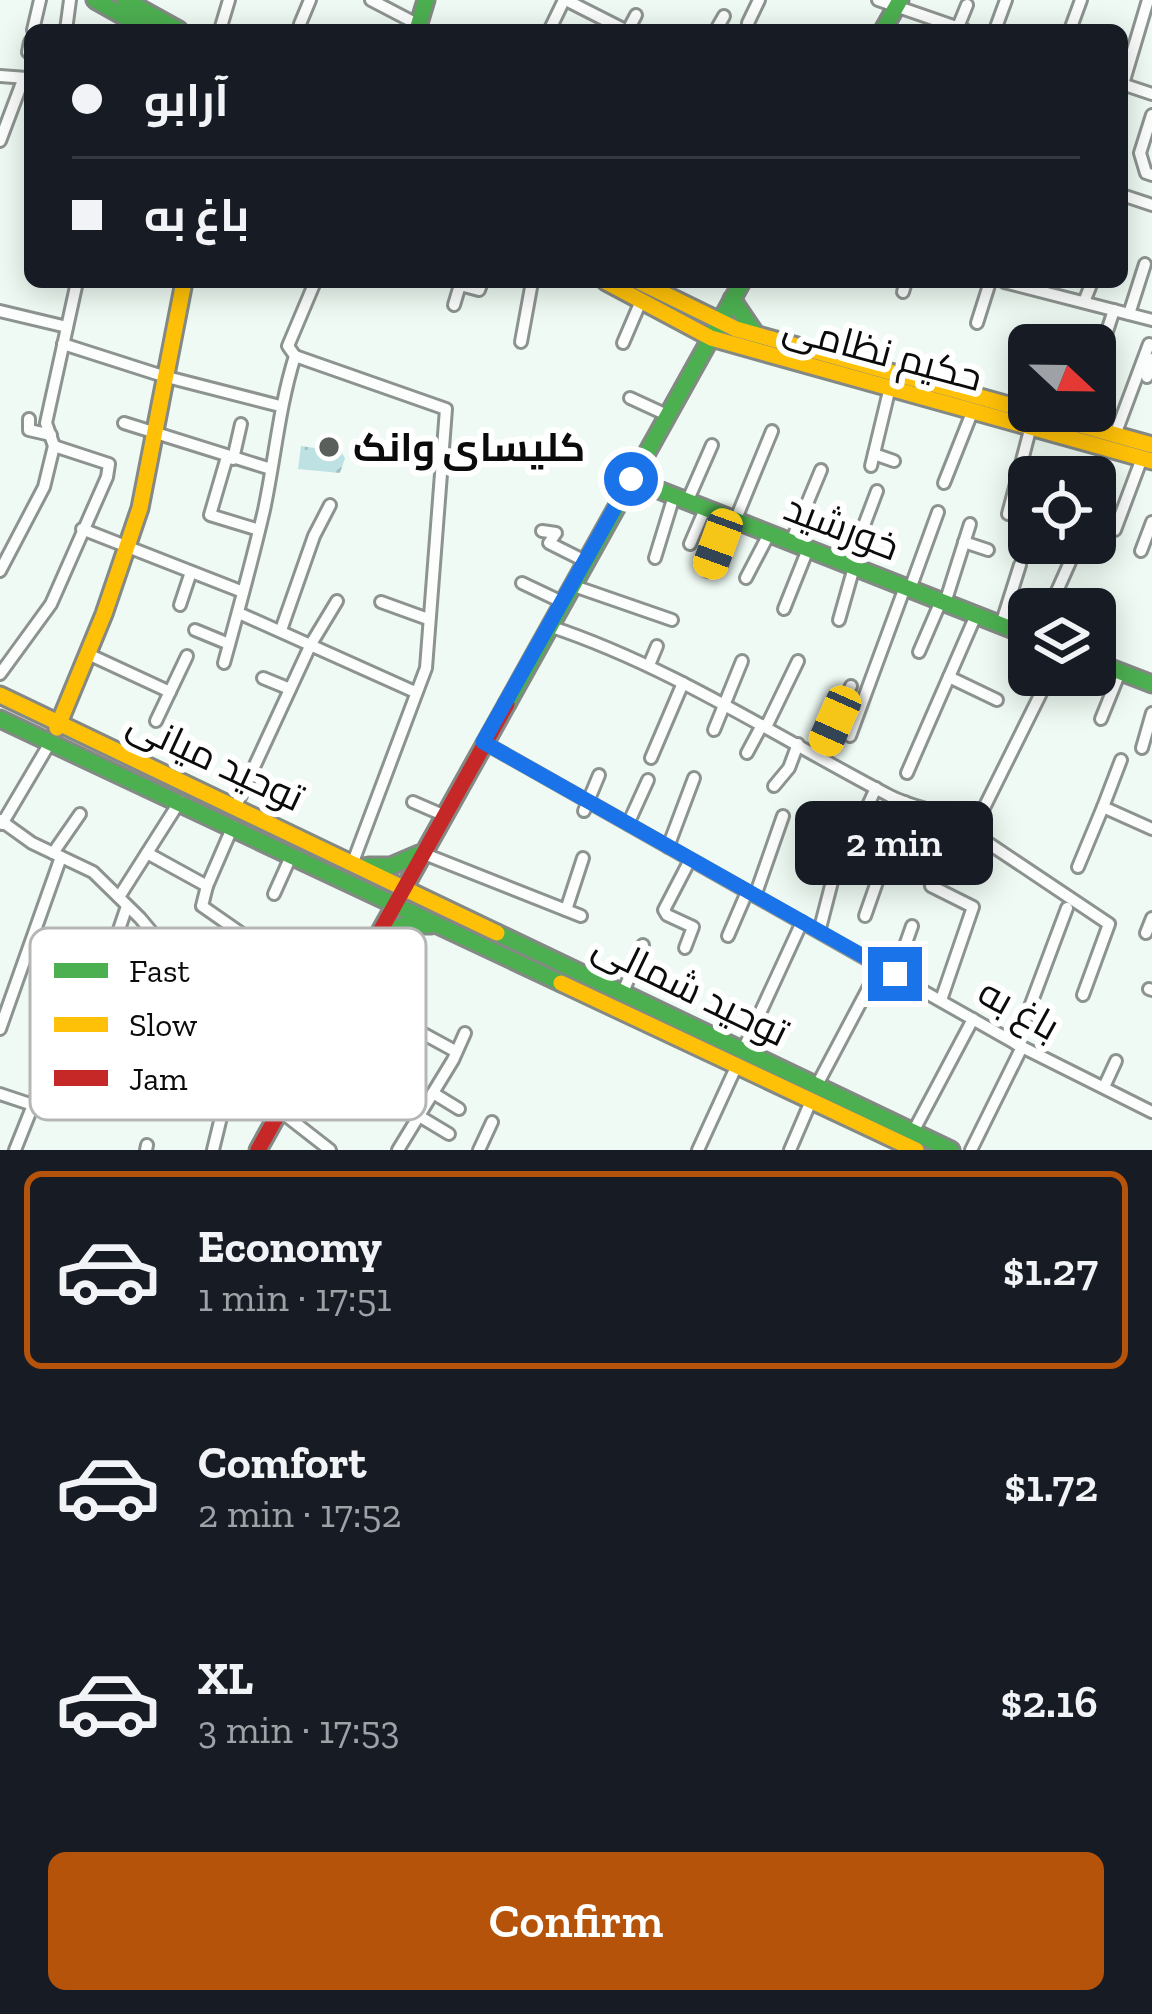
<!DOCTYPE html>
<meta charset="utf-8">
<style>
:root{--surface:#171b24;--page:#20242c;--text:#f1f3f6;--muted:#9ea1a6;--line:#363941;--accent:#b45309}
body{margin:0;font-family:"Zilla Slab",Cairo,serif;background:var(--page);color:var(--text);height:100vh;display:flex;flex-direction:column;font-size:45px;white-space:nowrap}
*{box-sizing:border-box;margin:0}
p{font-size:39px;color:var(--muted)}
.icon{flex:none;width:66px;height:66px;fill:none;stroke:currentColor;stroke-width:2;stroke-linecap:round;stroke-linejoin:round}
.map{position:relative;height:1150px;overflow:hidden}
.drawer{display:flex;flex-direction:column;background:var(--surface);flex:1}
.drawer>*{flex:none}
.banner{position:absolute;left:24px;top:24px;width:1104px;height:264px;border-radius:18px;box-shadow:0 6px 30px #0003;display:grid;align-content:center;height:264px;padding:0 48px;background:var(--surface)}
.needle{width:78px;rotate:112deg}
.tools{position:absolute;left:1008px;top:324px;display:grid;gap:24px}
.tools a{display:grid;place-items:center;width:108px;height:108px;border-radius:18px;background:var(--surface);box-shadow:0 6px 30px #0003;font-size:60px}
.end{position:absolute;width:54px;height:54px;margin:-27px;border:15px solid #1a73e8;background:#fff;box-shadow:0 0 0 6px #fff}
.from{border-radius:50%}
.bubble{position:absolute;height:84px;border-radius:18px;background:var(--surface);box-shadow:0 6px 30px #0003;font-size:39px;font-weight:600;line-height:84px;text-align:center}
.car{position:absolute;width:36px;height:72px;margin:-36px -18px;border-radius:15px;box-shadow:0 0 9px 3px #0007;background:linear-gradient(#f5c518 24%,#345 0 40%,#f5c518 0 76%,#345 0 86%,#f5c518 0)}
.banner b{display:flex;align-items:center;gap:42px;height:114px;font-size:45px}
.banner b+b{border-top:3px solid var(--line)}
.banner i{width:30px;height:30px;background:var(--text)}
ul{padding:21px 0 0;list-style:none}
li{display:flex;align-items:center;gap:36px;height:198px;margin:0 24px 18px;padding:0 24px;border:6px solid transparent;border-radius:18px}
li div{flex:1}
li b{display:block;font-size:45px}
li em{font-style:normal;font-weight:600}
li.current{border-color:var(--accent)}
li>.icon{width:108px;height:108px;stroke-width:1.5}
.action{display:flex;gap:24px;margin-top:auto;padding:24px 48px}
.action a{flex:1;height:138px;border-radius:18px;background:var(--accent);color:#fff;font-size:48px;font-weight:600;line-height:138px;text-align:center}
.map>svg:first-child{display:block}
</style>
<div class="map">
<svg width="1152" height="1150" viewBox="0 0 1152 1150">
<defs>
<pattern id="forest-crowns" width="20" height="18" patternUnits="userSpaceOnUse" patternTransform="scale(3)"><rect width="20" height="18" fill="#bee1e4"/><path d="M2 6a3 3 0 1 1 6 0M12 15a3 3 0 1 1 6 0" fill="none" stroke="#a2c0c2"/></pattern>
</defs>
<rect width="100%" height="100%" fill="#eefaf3"/>
<path fill="url(#forest-crowns)" d="M301,446L341,452L345,458L340,473L298,469Z"/>
<g fill="none" stroke-linecap="round" stroke-linejoin="round">
<defs>
<g id="street">
<path d="M371,0L419,25"/>
<path d="M566,0L625,30"/>
<path d="M878,0L965,30"/>
<path d="M748,23L759,0"/>
<path d="M300,24L310,0"/>
<path d="M958,27L967,5"/>
<path d="M550,29L564,0"/>
<path d="M33,30L40,0"/>
<path d="M66,30L70,0"/>
<path d="M220,30L229,0"/>
<path d="M628,30L636,15"/>
<path d="M716,30L724,16"/>
<path d="M995,30L1006,0"/>
<path d="M1070,30L1081,0"/>
<path d="M28,52L30,42"/>
<path d="M0,76L27,78"/>
<path d="M1122,84L1152,94"/>
<path d="M1123,84L1148,0"/>
<path d="M1152,115L1140,153L1146,173L1152,175"/>
<path d="M0,141L23,80"/>
<path d="M1122,195L1152,205"/>
<path d="M1004,282L1152,320"/>
<path d="M903,292L906,282"/>
<path d="M1084,302L1092,282"/>
<path d="M454,305L460,285L479,290L482,282"/>
<path d="M0,311L67,327"/>
<path d="M1129,314L1145,264"/>
<path d="M977,323L990,282"/>
<path d="M521,342L532,282"/>
<path d="M623,343L641,301"/>
<path d="M63,344L163,376L280,406"/>
<path d="M295,356L446,409L426,668L353,862"/>
<path d="M1095,368L1114,310"/>
<path d="M1147,377L1152,359"/>
<path d="M630,398L667,415"/>
<path d="M29,419V430L51,435"/>
<path d="M124,423L271,469"/>
<path d="M1115,435L1149,344"/>
<path d="M874,454L894,461"/>
<path d="M227,457L210,515L259,530"/>
<path d="M233,459L241,424"/>
<path d="M871,466L890,387"/>
<path d="M944,483L973,410"/>
<path d="M687,502L712,445"/>
<path d="M1008,514L1031,426"/>
<path d="M735,521L772,431"/>
<path d="M82,529L243,592"/>
<path d="M1115,530L1142,458"/>
<path d="M542,531L556,533L549,543L585,561"/>
<path d="M791,542L821,470"/>
<path d="M964,542L988,550"/>
<path d="M690,544L705,509"/>
<path d="M1141,551L1152,522"/>
<path d="M655,558L674,496"/>
<path d="M849,565L877,491"/>
<path d="M0,571L44,487L54,446L46,423L77,282"/>
<path d="M708,571L727,517"/>
<path d="M746,578L769,534"/>
<path d="M522,583L562,602"/>
<path d="M571,585L672,620"/>
<path d="M910,589L938,512"/>
<path d="M381,602L428,619"/>
<path d="M945,603L970,524"/>
<path d="M180,605L191,572"/>
<path d="M784,609L808,549"/>
<path d="M1049,609L1070,562"/>
<path d="M241,614L415,692"/>
<path d="M839,620L854,567"/>
<path d="M1001,625L1020,565"/>
<path d="M549,626C670,666 777,737 890,796C923,813 965,812 988,843L1109,924L1083,995"/>
<path d="M195,630L229,644"/>
<path d="M281,630L314,536L330,505"/>
<path d="M1095,648L1105,625"/>
<path d="M919,652L941,601"/>
<path d="M88,654L170,692"/>
<path d="M224,663C238,612 252,562 264,510C275,458 279,407 295,356L288,346L315,282"/>
<path d="M649,665L657,646"/>
<path d="M0,674L51,604L107,477L109,464L54,446"/>
<path d="M949,677L997,700"/>
<path d="M263,678L290,689"/>
<path d="M1101,719L1120,672"/>
<path d="M156,721L187,656"/>
<path d="M766,727L798,661"/>
<path d="M714,730L742,661"/>
<path d="M850,736L905,587"/>
<path d="M483,742L1022,1047L1152,1112"/>
<path d="M1142,748L1152,713"/>
<path d="M747,753L762,725"/>
<path d="M820,755L851,686"/>
<path d="M651,758L683,683"/>
<path d="M907,773L976,615"/>
<path d="M774,786L789,768L798,744"/>
<path d="M413,802L443,815"/>
<path d="M236,806L311,644L337,601"/>
<path d="M1103,807L1121,760"/>
<path d="M584,811L599,775"/>
<path d="M0,820L32,843L93,872L140,918L200,990L258,1085L280,1111L330,1150"/>
<path d="M2,824L51,741"/>
<path d="M628,824L648,780"/>
<path d="M233,826L207,886L202,906L255,943"/>
<path d="M975,826L1050,675"/>
<path d="M668,847L694,778"/>
<path d="M848,849L876,788"/>
<path d="M53,853L80,814"/>
<path d="M147,853L207,886"/>
<path d="M422,853L581,916"/>
<path d="M1078,867L1103,807L1152,829"/>
<path d="M931,886L973,907L941,1000"/>
<path d="M274,894L292,854"/>
<path d="M755,896L783,816"/>
<path d="M119,897L180,801"/>
<path d="M566,910L583,858"/>
<path d="M865,916L905,802"/>
<path d="M819,932L834,874"/>
<path d="M1146,933L1152,918"/>
<path d="M728,936L747,892"/>
<path d="M685,948L693,927L667,915L664,910L690,860"/>
<path d="M112,949L138,961"/>
<path d="M895,974L912,926"/>
<path d="M265,983L326,1029"/>
<path d="M1149,989L1152,990"/>
<path d="M347,992L455,1051"/>
<path d="M623,992L643,945"/>
<path d="M151,1000L156,978L173,958"/>
<path d="M172,1018L197,986"/>
<path d="M83,1020L108,1031L88,1068"/>
<path d="M0,1029L61,857"/>
<path d="M1016,1044L1067,908"/>
<path d="M743,1050L802,922"/>
<path d="M817,1085L880,966"/>
<path d="M1104,1087L1116,1061"/>
<path d="M433,1093L459,1109"/>
<path d="M0,1094L33,1105"/>
<path d="M154,1101L175,1062L224,1030"/>
<path d="M419,1116L449,1134"/>
<path d="M913,1132L973,1019"/>
<path d="M15,1150L57,1045C67,1029 83,1023 93,1006L127,906"/>
<path d="M146,1150L147,1145"/>
<path d="M213,1150L233,1068L257,1041"/>
<path d="M398,1150L453,1060L465,1033"/>
<path d="M479,1150L492,1122"/>
<path d="M698,1150L737,1065"/>
<path d="M790,1150L811,1101"/>
<path d="M971,1150L1022,1047"/>
</g>
<g id="fast">
<path d="M95,0L148,30"/>
<path d="M125,0L179,30"/>
<path d="M417,30L426,0"/>
<path d="M883,30L900,0"/>
<path d="M732,299L757,336"/>
<path d="M631,479L1029,636"/>
<path d="M1095,662L1152,684"/>
<path d="M507,704L742,282"/>
<path d="M0,719L561,983"/>
<path d="M368,866H391L419,854"/>
<path d="M497,933L951,1150"/>
<path d="M381,937L404,925H431"/>
</g>
<g id="slow">
<path d="M606,282L711,338L1152,461"/>
<path d="M640,282L736,329L1152,445"/>
<path d="M0,695L497,933"/>
<path d="M57,728L104,614L140,508L184,282"/>
<path d="M561,983L916,1150"/>
</g>
<path id="jam" d="M258,1150L507,704"/>
</defs>
<use href="#street" stroke="#8d938f" stroke-width="16"/>
<use href="#fast" stroke="#848986" stroke-width="21"/>
<use href="#slow" stroke="#848986" stroke-width="21"/>
<use href="#jam" stroke="#848986" stroke-width="21"/>
<use href="#street" stroke="#fcfefd" stroke-width="10"/>
<use href="#fast" stroke="#4caf50" stroke-width="15"/>
<use href="#slow" stroke="#ffc107" stroke-width="15"/>
<use href="#jam" stroke="#c62828" stroke-width="15"/>
</g>
<g fill="none" stroke-linecap="round" stroke-linejoin="round">
<path stroke="#1a73e8" stroke-width="15" d="M631,479L483,742L895,974"/>
</g>
<circle fill="#5a5f5c" stroke="#fff" stroke-width="4.5" cx="329" cy="447" r="12"/>
<g text-anchor="middle" dominant-baseline="central" stroke-width="12" stroke-linejoin="round" paint-order="stroke">
<g font-size="39" fill="#0b0b0b" stroke="#fff">
<text transform="translate(883 352) rotate(15)">حکیم نظامی</text>
<text transform="translate(842 527) rotate(21)">خورشید</text>
<text transform="translate(216 760) rotate(25)">توحید میانی</text>
<text transform="translate(691 989) rotate(26)">توحید شمالی</text>
<text transform="translate(1019 1009) rotate(29)">باغ به</text>
</g>
<g font-size="39" font-weight="bold" fill="#0b0b0b" stroke="#fff" text-anchor="start">
<text x="353" y="447">کلیسای وانک</text>
</g>
</g>
<rect x="30" y="928" width="396" height="192" rx="18" fill="#fff" stroke="#b6b6b6" stroke-width="3"/>
<rect x="54" y="963" width="54" height="15" fill="#4caf50"/>
<rect x="54" y="1017" width="54" height="15" fill="#ffc107"/>
<rect x="54" y="1070" width="54" height="16" fill="#c62828"/>
<g font-size="33" fill="#0b0b0b">
<text x="129" y="982">Fast</text>
<text x="129" y="1036">Slow</text>
<text x="129" y="1090">Jam</text>
</g>
</svg>
<div class="tools">
<a><svg class="needle" viewBox="-14 -14 28 28"><path d="M0-13l5 13h-10z" fill="#e53935"/><path d="M0 13l5-13h-10z" fill="#9ea1a6"/></svg></a>
<a><svg class="icon" aria-label="locate" viewBox="0 0 24 24"><circle cx="12" cy="12" r="6"/><path d="M12 2v4M12 18v4M2 12h4M18 12h4"/></svg></a>
<a><svg class="icon" aria-label="layers" viewBox="0 0 24 24"><path d="M12 4l9 5-9 5-9-5zM3 14l9 5 9-5"/></svg></a>
</div>
<i class="end from" style="left:631px;top:479px"></i>
<i class="end" style="left:895px;top:974px"></i>
<div class="bubble" style="left:795px;top:801px;width:198px">2 min</div>
<i class="car" style="left:718px;top:544px;rotate:200deg"></i>
<i class="car" style="left:835px;top:721px;rotate:204deg"></i>
<div class="banner">
<b><i class="from"></i>آرابو</b>
<b><i></i>باغ به</b>
</div>
</div>
<section class="drawer">
<ul>
<li class="current"><svg class="icon" aria-label="car" viewBox="0 0 24 24"><path d="M5 17H2v-5l4-1 3-4h7l3 4 3 1v5h-3M9 17h6M6 11h13"/><circle cx="7" cy="17" r="2"/><circle cx="17" cy="17" r="2"/></svg><div><b>Economy</b><p>1 min · 17:51</p></div><em>$1.27</em></li>
<li><svg class="icon" aria-label="car" viewBox="0 0 24 24"><path d="M5 17H2v-5l4-1 3-4h7l3 4 3 1v5h-3M9 17h6M6 11h13"/><circle cx="7" cy="17" r="2"/><circle cx="17" cy="17" r="2"/></svg><div><b>Comfort</b><p>2 min · 17:52</p></div><em>$1.72</em></li>
<li><svg class="icon" aria-label="car" viewBox="0 0 24 24"><path d="M5 17H2v-5l4-1 3-4h7l3 4 3 1v5h-3M9 17h6M6 11h13"/><circle cx="7" cy="17" r="2"/><circle cx="17" cy="17" r="2"/></svg><div><b>XL</b><p>3 min · 17:53</p></div><em>$2.16</em></li>
</ul>
<div class="action"><a>Confirm</a></div>
</section>
